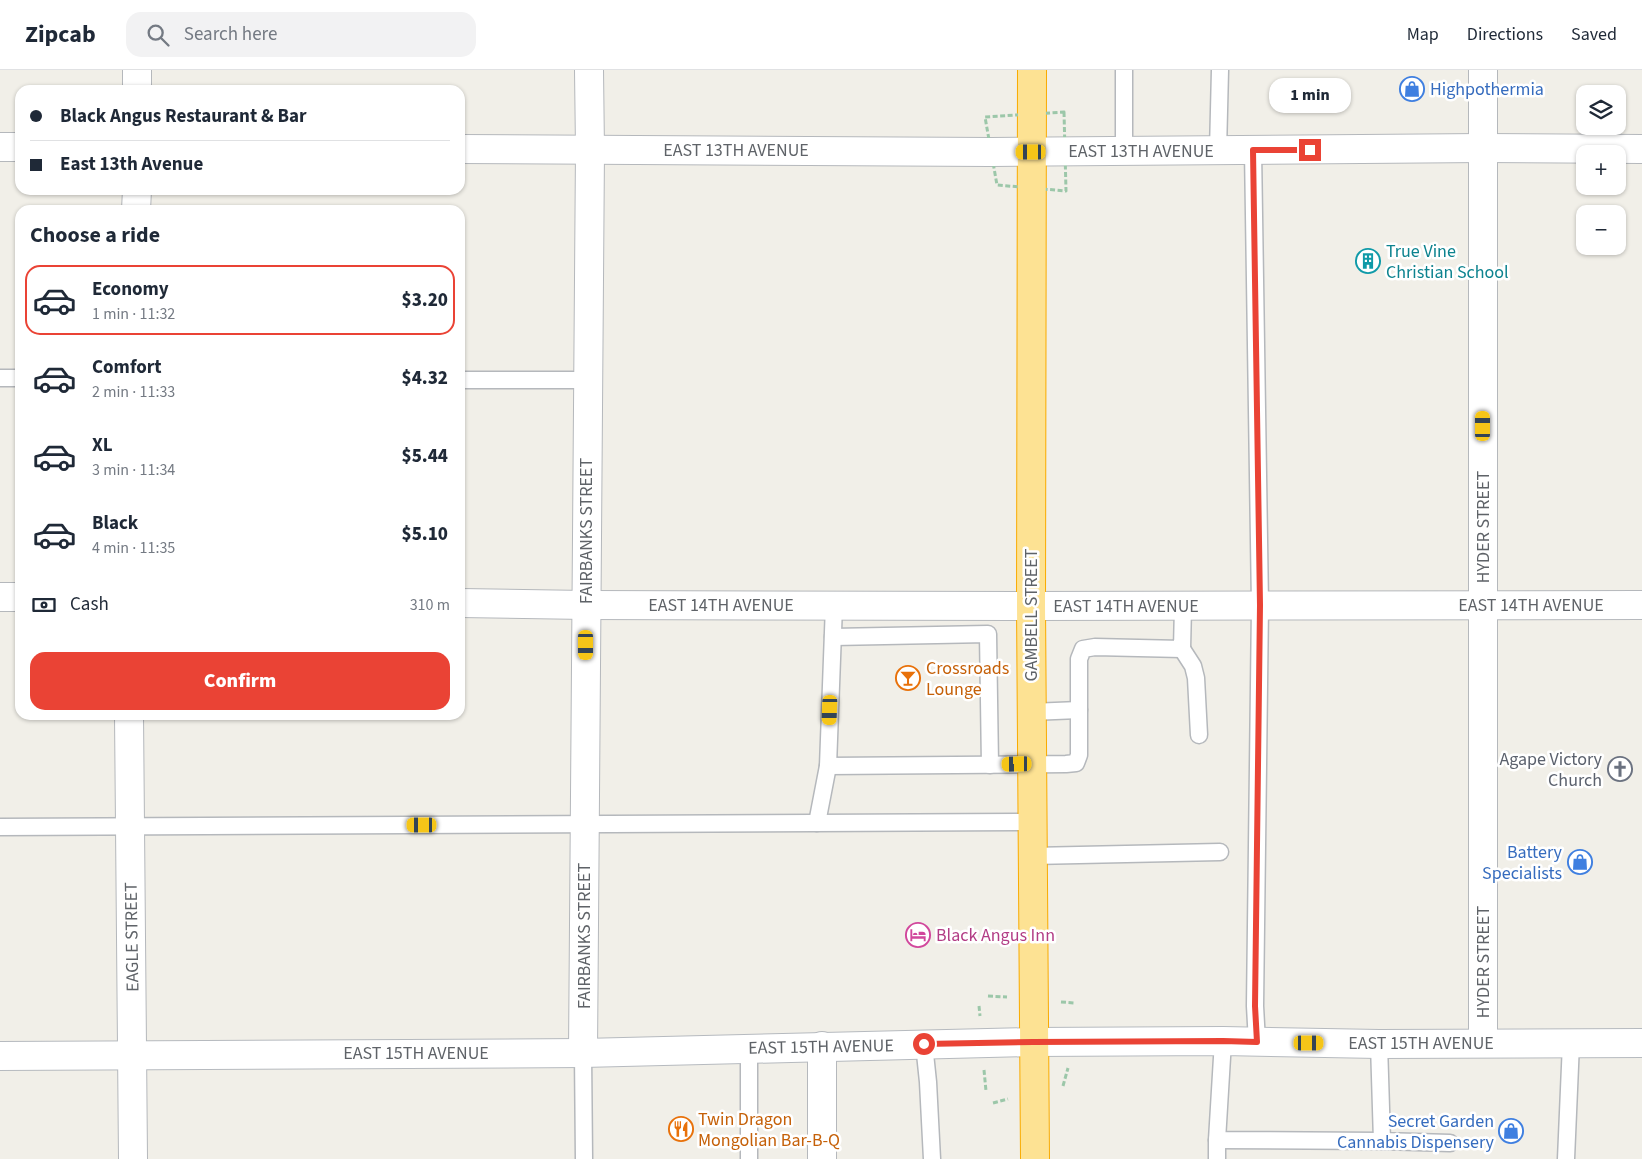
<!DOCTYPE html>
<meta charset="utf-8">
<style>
:root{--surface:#fff;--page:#f2f2f3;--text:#1f2937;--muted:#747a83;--line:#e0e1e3;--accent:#ea4335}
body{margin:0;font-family:"Source Sans 3",sans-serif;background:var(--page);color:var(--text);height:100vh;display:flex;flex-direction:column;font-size:19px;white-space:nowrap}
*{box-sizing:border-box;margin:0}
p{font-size:16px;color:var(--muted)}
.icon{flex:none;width:28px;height:28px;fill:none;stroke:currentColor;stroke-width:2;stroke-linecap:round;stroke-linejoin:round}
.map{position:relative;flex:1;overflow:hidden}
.panel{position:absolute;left:15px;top:135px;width:450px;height:515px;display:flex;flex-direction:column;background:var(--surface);border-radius:15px;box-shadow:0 1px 4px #0004}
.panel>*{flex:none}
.hud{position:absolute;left:15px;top:15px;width:450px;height:110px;border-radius:15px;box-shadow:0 1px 4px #0004;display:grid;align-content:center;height:110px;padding:0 15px;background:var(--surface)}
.fabs{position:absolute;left:1576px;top:15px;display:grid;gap:10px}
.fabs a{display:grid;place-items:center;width:50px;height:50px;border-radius:10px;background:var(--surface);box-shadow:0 1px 4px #0004;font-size:25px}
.end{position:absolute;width:22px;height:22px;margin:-11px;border:6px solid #ea4335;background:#fff;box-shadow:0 0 0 2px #fff}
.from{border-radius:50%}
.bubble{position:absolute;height:35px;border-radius:15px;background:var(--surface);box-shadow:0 1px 4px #0004;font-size:16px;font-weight:800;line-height:35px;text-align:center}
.car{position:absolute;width:15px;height:30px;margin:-15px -8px;border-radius:6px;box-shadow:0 0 4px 1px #0007;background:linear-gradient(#f5c518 24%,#345 0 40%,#f5c518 0 76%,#345 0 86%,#f5c518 0)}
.hud b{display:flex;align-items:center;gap:18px;height:48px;font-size:19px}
.hud b+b{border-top:1px solid var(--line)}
.hud i{width:12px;height:12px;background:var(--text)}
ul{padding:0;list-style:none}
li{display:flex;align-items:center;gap:15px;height:70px;margin:0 10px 8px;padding:0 5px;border:2px solid transparent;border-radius:15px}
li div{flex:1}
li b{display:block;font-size:19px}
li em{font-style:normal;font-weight:800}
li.selected{border-color:var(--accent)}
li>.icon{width:45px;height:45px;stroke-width:1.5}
h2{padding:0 15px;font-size:22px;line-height:60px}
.pay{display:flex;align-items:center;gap:12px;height:55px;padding:0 15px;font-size:19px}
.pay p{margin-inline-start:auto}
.primary-button{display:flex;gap:10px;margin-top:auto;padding:10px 15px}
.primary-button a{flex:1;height:58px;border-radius:15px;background:var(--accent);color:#fff;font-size:20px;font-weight:800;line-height:58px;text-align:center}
header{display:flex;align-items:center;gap:30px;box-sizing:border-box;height:70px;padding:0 25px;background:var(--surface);border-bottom:1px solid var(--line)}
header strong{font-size:24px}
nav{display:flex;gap:28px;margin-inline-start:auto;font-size:18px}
.search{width:350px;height:45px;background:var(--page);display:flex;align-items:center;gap:12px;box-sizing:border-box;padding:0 18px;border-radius:15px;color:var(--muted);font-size:19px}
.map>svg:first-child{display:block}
</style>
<header>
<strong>Zipcab</strong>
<div class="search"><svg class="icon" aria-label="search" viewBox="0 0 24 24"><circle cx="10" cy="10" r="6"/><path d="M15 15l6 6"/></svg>Search here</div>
<nav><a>Map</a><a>Directions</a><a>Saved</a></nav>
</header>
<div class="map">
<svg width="1642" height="1089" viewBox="0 0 1642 1089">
<rect width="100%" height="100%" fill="#f1efe8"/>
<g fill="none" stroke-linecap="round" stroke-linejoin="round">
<defs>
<g id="lane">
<path d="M1253,80L1260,535L1255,936L1257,972"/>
<path d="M1124,81V0"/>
<path d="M1218,81L1220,0"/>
<path d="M0,308H20"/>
<path d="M460,310H588"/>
<path d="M834,535L828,696L1066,694L1076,693L1079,685V589L1083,579L1095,577L1182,579L1183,536"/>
<path d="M833,567L988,564L990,695"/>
<path d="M1182,579L1193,596L1196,608L1199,665"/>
<path d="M1031,642L1079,640"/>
<path d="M817,753L828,696"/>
<path d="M0,757L1032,752"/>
<path d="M1032,786L1220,782"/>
<path d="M1223,971L1217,1070L1382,1071"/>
<path d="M924,974L928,1012L932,1089"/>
<path d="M1379,974L1382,1071L1450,1073"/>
<path d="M583,983L584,1089"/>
<path d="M749,1089V978"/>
<path d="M1217,1089V1070"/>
<path d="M1566,1089L1571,973"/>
</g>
<g id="street">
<path d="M137,0V20"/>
<path d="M0,77H20"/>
<path d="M460,79L991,82L1483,78L1642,79"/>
<path d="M136,140L137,120"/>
<path d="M0,527H20"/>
<path d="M460,533L586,535L1031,536L1642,535"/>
<path d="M129,645L133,1089"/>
<path d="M1483,973V0"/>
<path d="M822,976V1089"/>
<path d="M583,983L590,80L589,0"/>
</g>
<path id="secondary" d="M0,986L583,983L1033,972L1223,971L1379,974L1642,973"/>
<path id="highway" d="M1032,0L1031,536L1035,1089"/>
</defs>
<use href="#lane" stroke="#b5b8bc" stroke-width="19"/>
<use href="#street" stroke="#b5b8bc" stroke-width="30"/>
<use href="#secondary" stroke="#b6babf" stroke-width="30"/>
<use href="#highway" stroke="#f9ab00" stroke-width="30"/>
<g stroke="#9cc7a9" stroke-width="3" stroke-dasharray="5 2.5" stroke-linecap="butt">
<path d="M1064,42L1066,121L997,115L985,47Z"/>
<path d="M988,926L1007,927"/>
<path d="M1061,932L1075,933"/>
<path d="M979,936L980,946"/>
<path d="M984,1000L986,1021"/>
<path d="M1063,1016L1068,998"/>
<path d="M993,1033L1008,1029"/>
</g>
<use href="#lane" stroke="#fff" stroke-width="16"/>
<use href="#street" stroke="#fff" stroke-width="28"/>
<use href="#secondary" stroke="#fff" stroke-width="28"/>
<use href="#highway" stroke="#fde293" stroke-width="28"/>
</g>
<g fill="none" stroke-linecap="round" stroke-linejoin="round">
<path stroke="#ea4335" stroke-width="6" d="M924,974L1033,972L1223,971L1257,972L1255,936L1260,535L1253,80H1310"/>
</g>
<defs>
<symbol id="shop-ring" viewBox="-11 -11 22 22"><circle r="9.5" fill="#fff" stroke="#3f7fe0" stroke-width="1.5"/><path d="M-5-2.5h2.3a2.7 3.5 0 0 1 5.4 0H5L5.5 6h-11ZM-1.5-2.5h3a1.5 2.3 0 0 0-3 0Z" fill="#3f7fe0"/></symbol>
<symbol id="building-ring" viewBox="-11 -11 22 22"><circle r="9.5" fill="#fff" stroke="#0f9aa8" stroke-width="1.5"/><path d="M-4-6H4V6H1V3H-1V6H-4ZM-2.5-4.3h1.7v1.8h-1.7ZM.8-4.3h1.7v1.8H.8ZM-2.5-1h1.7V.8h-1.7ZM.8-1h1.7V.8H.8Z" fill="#0f9aa8"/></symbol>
<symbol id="bar-ring" viewBox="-11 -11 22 22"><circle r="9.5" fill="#fff" stroke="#e8710a" stroke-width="1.5"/><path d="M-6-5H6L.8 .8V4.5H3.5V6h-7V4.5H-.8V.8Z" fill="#e8710a"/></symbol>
<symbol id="church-ring" viewBox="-11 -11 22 22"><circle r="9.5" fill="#fff" stroke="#6b7280" stroke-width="1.5"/><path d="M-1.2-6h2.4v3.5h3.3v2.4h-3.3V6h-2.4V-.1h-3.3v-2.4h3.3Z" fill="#6b7280"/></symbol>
<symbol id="hotel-ring" viewBox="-11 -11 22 22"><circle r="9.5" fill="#fff" stroke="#d1479c" stroke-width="1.5"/><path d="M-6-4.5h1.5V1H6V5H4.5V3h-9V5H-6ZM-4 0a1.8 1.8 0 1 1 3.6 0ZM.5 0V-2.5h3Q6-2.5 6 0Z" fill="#d1479c"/></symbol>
<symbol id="restaurant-ring" viewBox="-11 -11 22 22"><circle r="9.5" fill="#fff" stroke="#e8710a" stroke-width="1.5"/><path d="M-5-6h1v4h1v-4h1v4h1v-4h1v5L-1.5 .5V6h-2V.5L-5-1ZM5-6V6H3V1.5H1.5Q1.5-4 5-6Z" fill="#e8710a"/></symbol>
</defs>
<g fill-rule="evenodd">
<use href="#shop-ring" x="1398" y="5" width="28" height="28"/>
<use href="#building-ring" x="1354" y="177" width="28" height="28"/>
<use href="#bar-ring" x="894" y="594" width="28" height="28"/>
<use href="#church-ring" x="1606" y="685" width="28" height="28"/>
<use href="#shop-ring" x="1566" y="778" width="28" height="28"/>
<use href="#hotel-ring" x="904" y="851" width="28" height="28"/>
<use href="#restaurant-ring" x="667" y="1045" width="28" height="28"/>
<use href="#shop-ring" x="1497" y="1047" width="28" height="28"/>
</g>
<g text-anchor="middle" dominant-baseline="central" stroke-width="5" stroke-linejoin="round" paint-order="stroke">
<g font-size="18" fill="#366cbe" stroke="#fff" text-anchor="end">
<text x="1430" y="19" text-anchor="start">Highpothermia</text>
<text x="1562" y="782">Battery<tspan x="1562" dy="21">Specialists</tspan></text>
<text x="1494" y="1051">Secret Garden<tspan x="1494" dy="21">Cannabis Dispensery</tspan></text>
</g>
<g font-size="18" fill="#5f6368" stroke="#fff">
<text x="736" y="80">EAST 13TH AVENUE</text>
<text x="1141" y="81">EAST 13TH AVENUE</text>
<text transform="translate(1483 457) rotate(-90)">HYDER STREET</text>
<text transform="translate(586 461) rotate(-90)">FAIRBANKS STREET</text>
<text x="721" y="535">EAST 14TH AVENUE</text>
<text x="1531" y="535">EAST 14TH AVENUE</text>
<text x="1126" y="536">EAST 14TH AVENUE</text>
<text transform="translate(1031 545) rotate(-90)">GAMBELL STREET</text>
<text transform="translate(584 866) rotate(-90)">FAIRBANKS STREET</text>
<text transform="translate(132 867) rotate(-91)">EAGLE STREET</text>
<text transform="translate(1483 892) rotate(-90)">HYDER STREET</text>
<text x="1421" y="973">EAST 15TH AVENUE</text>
<text transform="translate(821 977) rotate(-1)">EAST 15TH AVENUE</text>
<text x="416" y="983">EAST 15TH AVENUE</text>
</g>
<g font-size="18" fill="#0d838f" stroke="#fff" text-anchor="start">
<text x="1386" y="181">True Vine<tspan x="1386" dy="21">Christian School</tspan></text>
</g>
<g font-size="18" fill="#c56008" stroke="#fff" text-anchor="start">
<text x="926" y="598">Crossroads<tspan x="926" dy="21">Lounge</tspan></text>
<text x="698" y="1049">Twin Dragon<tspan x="698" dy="21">Mongolian Bar-B-Q</tspan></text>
</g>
<g font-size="18" fill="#5b616d" stroke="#fff" text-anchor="end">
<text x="1602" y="689">Agape Victory<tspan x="1602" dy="21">Church</tspan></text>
</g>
<g font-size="18" fill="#b23c85" stroke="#fff" text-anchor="start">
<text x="936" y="865">Black Angus Inn</text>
</g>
</g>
</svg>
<div class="fabs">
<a><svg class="icon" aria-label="layers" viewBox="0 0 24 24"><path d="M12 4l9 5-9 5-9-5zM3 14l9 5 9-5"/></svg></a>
<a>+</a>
<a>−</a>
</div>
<i class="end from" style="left:924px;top:974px"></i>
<i class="end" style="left:1310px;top:80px"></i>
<div class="bubble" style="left:1269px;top:8px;width:82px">1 min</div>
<i class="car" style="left:1031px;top:82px;rotate:270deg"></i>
<i class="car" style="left:1483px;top:356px;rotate:0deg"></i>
<i class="car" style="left:586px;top:575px;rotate:180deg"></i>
<i class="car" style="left:830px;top:640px;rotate:182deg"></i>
<i class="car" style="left:1017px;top:694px;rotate:269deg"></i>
<i class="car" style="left:422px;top:755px;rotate:270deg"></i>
<i class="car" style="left:1309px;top:973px;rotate:90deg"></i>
<div class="hud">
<b><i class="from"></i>Black Angus Restaurant &amp; Bar</b>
<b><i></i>East 13th Avenue</b>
</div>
<section class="panel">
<h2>Choose a ride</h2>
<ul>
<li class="selected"><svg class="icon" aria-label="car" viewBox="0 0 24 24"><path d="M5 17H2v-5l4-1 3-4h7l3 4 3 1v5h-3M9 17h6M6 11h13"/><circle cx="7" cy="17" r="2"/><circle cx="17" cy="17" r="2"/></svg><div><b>Economy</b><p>1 min · 11:32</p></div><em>$3.20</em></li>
<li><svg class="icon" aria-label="car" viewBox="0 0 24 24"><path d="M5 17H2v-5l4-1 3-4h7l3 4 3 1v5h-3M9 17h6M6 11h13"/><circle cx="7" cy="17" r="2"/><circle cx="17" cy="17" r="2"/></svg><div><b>Comfort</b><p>2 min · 11:33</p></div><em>$4.32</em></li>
<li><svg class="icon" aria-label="car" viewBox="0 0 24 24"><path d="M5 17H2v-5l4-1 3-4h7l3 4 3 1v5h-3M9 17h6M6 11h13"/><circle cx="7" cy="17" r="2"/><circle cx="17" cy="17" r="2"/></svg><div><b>XL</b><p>3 min · 11:34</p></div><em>$5.44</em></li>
<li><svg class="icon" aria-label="car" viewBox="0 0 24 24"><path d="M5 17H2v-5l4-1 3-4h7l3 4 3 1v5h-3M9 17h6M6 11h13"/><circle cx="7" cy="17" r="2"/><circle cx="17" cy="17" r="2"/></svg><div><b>Black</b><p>4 min · 11:35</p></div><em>$5.10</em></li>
</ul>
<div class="pay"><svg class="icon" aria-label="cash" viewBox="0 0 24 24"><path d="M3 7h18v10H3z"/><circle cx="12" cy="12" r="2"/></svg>Cash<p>310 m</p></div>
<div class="primary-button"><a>Confirm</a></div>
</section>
</div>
